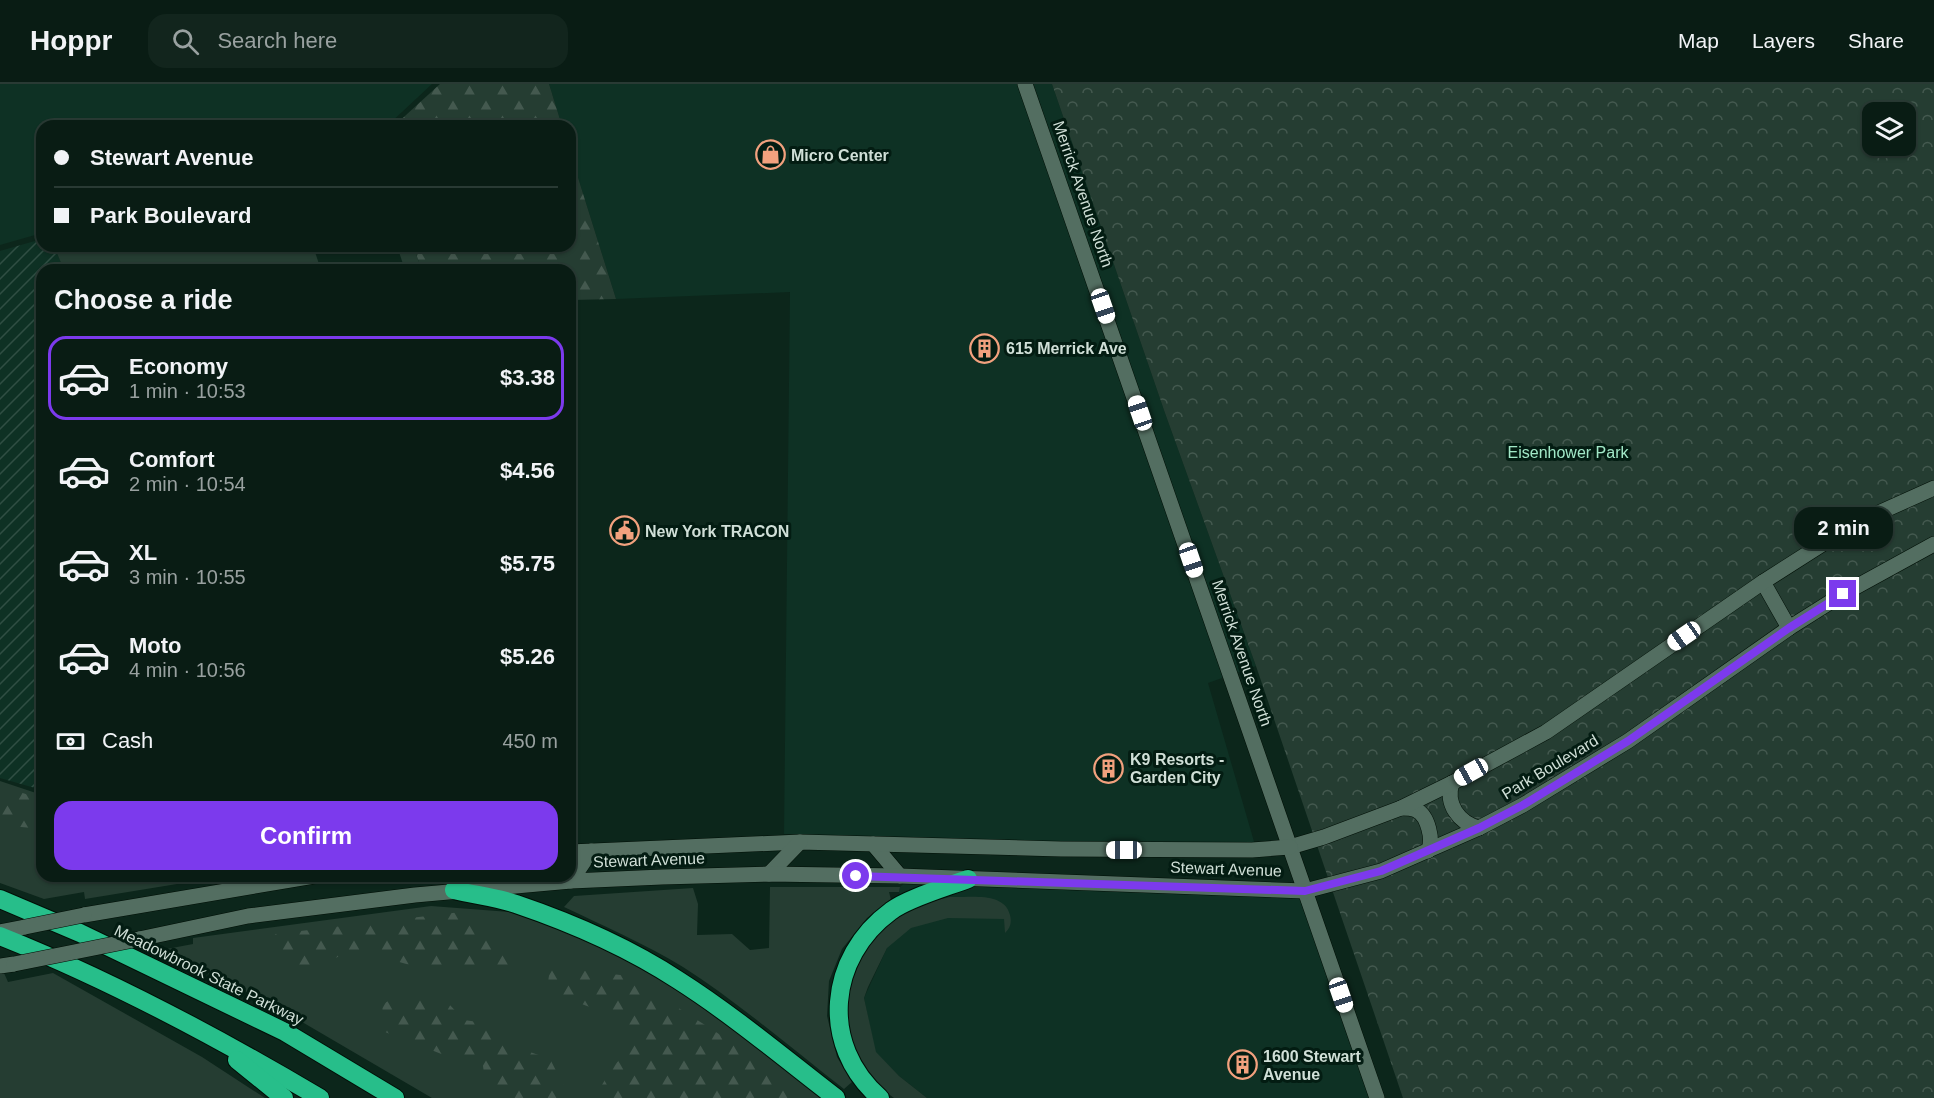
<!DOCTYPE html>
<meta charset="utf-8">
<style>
:root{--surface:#091c14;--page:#12251d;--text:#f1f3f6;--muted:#99a1a0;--line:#293a34;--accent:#7c3aed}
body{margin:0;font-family:Arial,sans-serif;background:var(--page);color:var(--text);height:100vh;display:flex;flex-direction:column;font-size:22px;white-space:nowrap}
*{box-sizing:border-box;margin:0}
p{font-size:20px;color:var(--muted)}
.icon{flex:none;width:33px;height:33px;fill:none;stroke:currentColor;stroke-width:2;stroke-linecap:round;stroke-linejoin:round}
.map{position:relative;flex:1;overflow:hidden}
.sheet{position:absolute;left:36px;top:180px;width:540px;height:618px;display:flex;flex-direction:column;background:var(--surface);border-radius:18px;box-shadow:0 2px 4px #0004,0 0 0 2px var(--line)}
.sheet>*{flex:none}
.guide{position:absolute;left:36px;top:36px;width:540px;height:132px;border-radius:18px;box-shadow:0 2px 4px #0004,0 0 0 2px var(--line);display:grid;align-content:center;height:132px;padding:0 18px;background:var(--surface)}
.tools{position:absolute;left:1862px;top:18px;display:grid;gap:12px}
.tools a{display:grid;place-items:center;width:54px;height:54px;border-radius:12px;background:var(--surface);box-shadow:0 2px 4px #0004,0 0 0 2px var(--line);font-size:30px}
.end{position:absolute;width:27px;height:27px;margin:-14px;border:8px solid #7c3aed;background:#fff;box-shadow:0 0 0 3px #fff}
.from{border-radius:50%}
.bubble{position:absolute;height:42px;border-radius:18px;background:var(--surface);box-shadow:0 2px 4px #0004,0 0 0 2px var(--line);font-size:20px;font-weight:700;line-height:42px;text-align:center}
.car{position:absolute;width:18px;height:36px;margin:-18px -9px;border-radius:8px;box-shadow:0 0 4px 2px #0007;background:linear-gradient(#fff 24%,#345 0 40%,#fff 0 76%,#345 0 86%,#fff 0)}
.guide b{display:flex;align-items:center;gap:21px;height:57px;font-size:22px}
.guide b+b{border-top:2px solid var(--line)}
.guide i{width:15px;height:15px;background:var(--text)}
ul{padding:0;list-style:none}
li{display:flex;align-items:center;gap:18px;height:84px;margin:0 12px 9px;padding:0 6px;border:3px solid transparent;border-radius:18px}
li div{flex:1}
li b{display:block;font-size:22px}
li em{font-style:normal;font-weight:700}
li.current{border-color:var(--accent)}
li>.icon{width:54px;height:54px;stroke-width:1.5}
h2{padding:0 18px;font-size:27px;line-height:72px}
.pay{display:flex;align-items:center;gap:15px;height:66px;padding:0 18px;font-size:22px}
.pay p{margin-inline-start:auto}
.button{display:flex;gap:12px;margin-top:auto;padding:12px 18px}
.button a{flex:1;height:69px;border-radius:18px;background:var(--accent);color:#fff;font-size:24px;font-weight:700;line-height:69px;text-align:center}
header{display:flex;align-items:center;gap:36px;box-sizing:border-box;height:84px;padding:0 30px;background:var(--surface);border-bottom:2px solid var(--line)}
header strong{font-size:28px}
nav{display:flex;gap:33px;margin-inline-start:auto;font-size:21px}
.search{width:420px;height:54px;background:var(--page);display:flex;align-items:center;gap:15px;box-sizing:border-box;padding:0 21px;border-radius:18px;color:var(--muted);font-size:22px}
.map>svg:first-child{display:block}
</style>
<header>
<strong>Hoppr</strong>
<div class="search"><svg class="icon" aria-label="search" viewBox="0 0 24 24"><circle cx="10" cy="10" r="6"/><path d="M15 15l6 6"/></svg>Search here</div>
<nav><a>Map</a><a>Layers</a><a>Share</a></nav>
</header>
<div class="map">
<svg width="1934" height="1014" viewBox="0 0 1934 1014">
<defs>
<pattern id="industrial-furrows" width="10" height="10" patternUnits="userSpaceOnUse" patternTransform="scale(1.5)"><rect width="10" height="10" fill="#0e3124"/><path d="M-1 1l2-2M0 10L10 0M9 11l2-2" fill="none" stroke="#304e43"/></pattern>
<pattern id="forest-firs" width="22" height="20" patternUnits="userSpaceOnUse" patternTransform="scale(1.5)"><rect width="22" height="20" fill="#253d32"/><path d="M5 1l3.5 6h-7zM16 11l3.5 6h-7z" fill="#44594f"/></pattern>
<pattern id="park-crowns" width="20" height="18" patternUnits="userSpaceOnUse" patternTransform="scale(1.5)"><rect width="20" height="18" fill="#253d32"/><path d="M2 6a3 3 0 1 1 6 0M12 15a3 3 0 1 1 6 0" fill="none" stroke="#44594f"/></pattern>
</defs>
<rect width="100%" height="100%" fill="#0c261b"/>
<g fill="#0e3124">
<path d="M0,0H432L387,42H42V149L0,161Z"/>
<path d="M549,0H1052L1165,329L1256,582L1208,599L1255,761L1063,760L784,750L790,208L616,215L570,68V42H562Z"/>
<path d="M914,790L1307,800L1380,1014H927L899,992L875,968L864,914L887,864L906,828L899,808L900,803Z"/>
</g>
<path fill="url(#industrial-furrows)" d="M42,155V162H54L64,186H42V706L0,694V167Z"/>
<g fill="#253d32">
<path d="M54,162H313L321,186H64Z"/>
<path d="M397,162H413L422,186H405Z"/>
<path d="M0,697L42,711V792H226L85,815L84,808L44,815L0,799Z"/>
<path d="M770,803H900L899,808H889L891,816L867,834L842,865L829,897L827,932L837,973L852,998L844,1005C791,964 739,919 683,883C645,860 604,842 564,823L574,812L693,804L698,820L697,851L732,850L750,866L769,864Z"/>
<path d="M950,813C969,814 1004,807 1010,831C1012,839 1010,844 1005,849L1004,835L948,834L911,844L887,864L868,903L864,914L876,968L899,992L927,1014H894L883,1006L861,979L848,946V906L864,867L890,837L920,820Z"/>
<path d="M431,822L510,828L601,861L648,886L728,940L824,1014H432L297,935L231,900L156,867L193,860V854Z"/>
<path d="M4,889L8,898L53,889L202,973L265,1014H0V890Z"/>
</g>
<g fill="url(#forest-firs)">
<path d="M440,0H549L562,42H394Z"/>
<path d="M570,68L616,215L570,216V186H422L413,162H570Z"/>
<path d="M0,702L42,715V750L32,744L0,741Z"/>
<path d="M461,828L482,837L515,870V884L410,881L392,876L375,863L348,869L302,887L286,881L273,869L275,850Z"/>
<path d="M550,883L629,892L767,981L798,1014H603L599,1006L612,984L629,965L619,934L547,907Z"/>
<path d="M426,912L448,919L464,936L485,939L510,961L550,975L570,1014H496L486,1003L482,975L444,971L385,948L382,921L394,913Z"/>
</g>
<path fill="url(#park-crowns)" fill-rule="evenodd" d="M1052,0H1934V1014H1403L1256,582L1165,329ZM1872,28H1905V62H1872Z"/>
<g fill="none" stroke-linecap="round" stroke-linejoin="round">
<defs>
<path id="minor" d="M1763,498L1789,544"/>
<g id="tertiary">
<path d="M1452,699C1445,720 1459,739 1479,744"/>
<path d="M1401,724C1406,724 1412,724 1416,726C1428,731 1434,757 1428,767"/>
<path d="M1290,763L1324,753L1401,724L1452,699L1546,648L1763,498L1854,440L1934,404"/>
<path d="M1305,807L1381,787L1479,744L1523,721L1628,657L1789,544L1843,510L1934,460"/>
</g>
<g id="secondary">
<path d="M1025,0L1377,1014"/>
<path d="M873,760L900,792"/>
<path d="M570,768L800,758L1061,765L1252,766L1290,763"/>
<path d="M769,790L800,758"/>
<path d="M571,797L591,767"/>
<path d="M84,831L314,792"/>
<path d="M0,848L25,843"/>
<path d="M139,855L248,832L415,811L571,797L662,793L769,790L900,792L1305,807"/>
<path d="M0,882L14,880"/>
</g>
<g id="motorway">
<path d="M454,806C474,811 496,813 516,820C572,839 629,864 678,896C733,931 784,974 836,1014"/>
<path d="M0,815L80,849L285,948L395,1014"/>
<path d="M0,852C111,896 217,953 320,1014"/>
<path d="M237,976L284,1014"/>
<path d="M880,1014C819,961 828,873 891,827C908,814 947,803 968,795"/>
</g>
</defs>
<use href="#minor" stroke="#000f06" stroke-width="16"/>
<use href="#tertiary" stroke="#000f06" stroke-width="16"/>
<use href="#secondary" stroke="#000f06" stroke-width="16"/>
<use href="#motorway" stroke="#000f06" stroke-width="20"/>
<use href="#minor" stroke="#536e61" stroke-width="15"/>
<use href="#tertiary" stroke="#536e61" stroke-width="15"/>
<use href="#secondary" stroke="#536e61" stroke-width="15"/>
<use href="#motorway" stroke="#27be8a" stroke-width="18"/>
<defs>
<g id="secondary-bridge">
<path d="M25,843L84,831"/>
<path d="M14,880L139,855"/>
</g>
</defs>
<use href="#secondary-bridge" stroke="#000f06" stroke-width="16" stroke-linecap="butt"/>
<use href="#secondary-bridge" stroke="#536e61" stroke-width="15"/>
</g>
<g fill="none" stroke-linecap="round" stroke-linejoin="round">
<path stroke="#7c3aed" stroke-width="8" d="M856,792L1305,807L1381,787L1479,744L1523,721L1628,657L1789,544L1843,510"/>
</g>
<defs>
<symbol id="shop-ring" viewBox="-11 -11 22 22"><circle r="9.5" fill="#031c12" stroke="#f2a17e" stroke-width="1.5"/><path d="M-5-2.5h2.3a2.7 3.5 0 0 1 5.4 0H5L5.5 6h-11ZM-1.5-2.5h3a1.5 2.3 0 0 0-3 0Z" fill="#f2a17e"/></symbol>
<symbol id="building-ring" viewBox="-11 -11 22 22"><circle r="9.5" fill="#031c12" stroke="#f2a17e" stroke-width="1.5"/><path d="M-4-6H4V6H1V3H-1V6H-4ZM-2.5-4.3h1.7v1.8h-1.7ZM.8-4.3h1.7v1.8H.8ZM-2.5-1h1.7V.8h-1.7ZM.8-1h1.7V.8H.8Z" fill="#f2a17e"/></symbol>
<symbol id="civic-ring" viewBox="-11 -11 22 22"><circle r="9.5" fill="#031c12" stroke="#f2a17e" stroke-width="1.5"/><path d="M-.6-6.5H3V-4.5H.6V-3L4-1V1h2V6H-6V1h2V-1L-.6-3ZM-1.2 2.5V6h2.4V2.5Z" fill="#f2a17e"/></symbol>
</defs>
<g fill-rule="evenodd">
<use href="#shop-ring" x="754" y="54" width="33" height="33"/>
<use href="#building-ring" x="968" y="248" width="33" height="33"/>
<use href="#civic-ring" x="608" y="430" width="33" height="33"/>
<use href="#building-ring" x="1092" y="668" width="33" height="33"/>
<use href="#building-ring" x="1226" y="964" width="33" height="33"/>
</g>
<g text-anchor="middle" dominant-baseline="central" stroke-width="6" stroke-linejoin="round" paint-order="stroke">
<g font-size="16" font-weight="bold" fill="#d0dfd7" stroke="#031c12" text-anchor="start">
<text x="791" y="71">Micro Center</text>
<text x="1006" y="264">615 Merrick Ave</text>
<text x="645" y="447">New York TRACON</text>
<text x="1130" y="675">K9 Resorts -<tspan x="1130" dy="18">Garden City</tspan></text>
<text x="1263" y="972">1600 Stewart<tspan x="1263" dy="18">Avenue</tspan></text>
</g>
<g font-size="16" fill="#d0dfd7" stroke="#031c12">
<text transform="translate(1083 110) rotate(71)">Merrick Avenue North</text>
<text transform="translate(1242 569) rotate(71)">Merrick Avenue North</text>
<text transform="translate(1550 683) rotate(-31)">Park Boulevard</text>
<text transform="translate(649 776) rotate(-2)">Stewart Avenue</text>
<text transform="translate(1226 785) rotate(2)">Stewart Avenue</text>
<text transform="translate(209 891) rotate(26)">Meadowbrook State Parkway</text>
</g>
<g font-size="16" fill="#a1e8c7" stroke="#031c12">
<text x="1568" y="368">Eisenhower Park</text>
</g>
</g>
</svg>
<div class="tools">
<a><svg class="icon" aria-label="layers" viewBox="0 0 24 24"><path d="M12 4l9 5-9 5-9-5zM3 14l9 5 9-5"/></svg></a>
</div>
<i class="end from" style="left:856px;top:792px"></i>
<i class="end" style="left:1843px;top:510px"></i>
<div class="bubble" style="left:1794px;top:423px;width:99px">2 min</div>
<i class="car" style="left:1103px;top:222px;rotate:161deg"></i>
<i class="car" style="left:1140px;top:329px;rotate:341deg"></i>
<i class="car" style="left:1191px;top:476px;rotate:161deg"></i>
<i class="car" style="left:1684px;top:552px;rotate:235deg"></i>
<i class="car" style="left:1471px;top:688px;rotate:241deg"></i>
<i class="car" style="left:1124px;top:766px;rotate:270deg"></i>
<i class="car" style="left:1341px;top:911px;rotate:161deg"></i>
<div class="guide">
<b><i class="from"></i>Stewart Avenue</b>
<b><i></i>Park Boulevard</b>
</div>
<section class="sheet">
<h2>Choose a ride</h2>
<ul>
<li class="current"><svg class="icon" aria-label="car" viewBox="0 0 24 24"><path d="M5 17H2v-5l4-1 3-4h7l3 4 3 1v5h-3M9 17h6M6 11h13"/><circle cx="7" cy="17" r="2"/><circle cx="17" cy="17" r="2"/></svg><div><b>Economy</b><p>1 min · 10:53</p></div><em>$3.38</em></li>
<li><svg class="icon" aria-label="car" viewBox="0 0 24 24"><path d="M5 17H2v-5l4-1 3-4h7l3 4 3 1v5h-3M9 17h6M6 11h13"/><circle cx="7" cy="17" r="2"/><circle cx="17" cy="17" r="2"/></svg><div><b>Comfort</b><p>2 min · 10:54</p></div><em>$4.56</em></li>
<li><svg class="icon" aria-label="car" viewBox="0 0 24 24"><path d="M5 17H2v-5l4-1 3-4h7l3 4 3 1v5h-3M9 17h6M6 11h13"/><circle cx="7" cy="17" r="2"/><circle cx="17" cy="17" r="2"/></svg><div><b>XL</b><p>3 min · 10:55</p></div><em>$5.75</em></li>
<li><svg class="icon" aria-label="car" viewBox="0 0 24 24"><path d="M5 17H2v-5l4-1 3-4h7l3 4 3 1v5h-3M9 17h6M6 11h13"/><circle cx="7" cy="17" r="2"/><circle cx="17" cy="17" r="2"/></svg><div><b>Moto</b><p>4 min · 10:56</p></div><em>$5.26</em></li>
</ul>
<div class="pay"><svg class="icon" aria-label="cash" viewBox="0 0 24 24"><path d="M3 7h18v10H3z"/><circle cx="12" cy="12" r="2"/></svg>Cash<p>450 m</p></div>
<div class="button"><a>Confirm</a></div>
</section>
</div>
